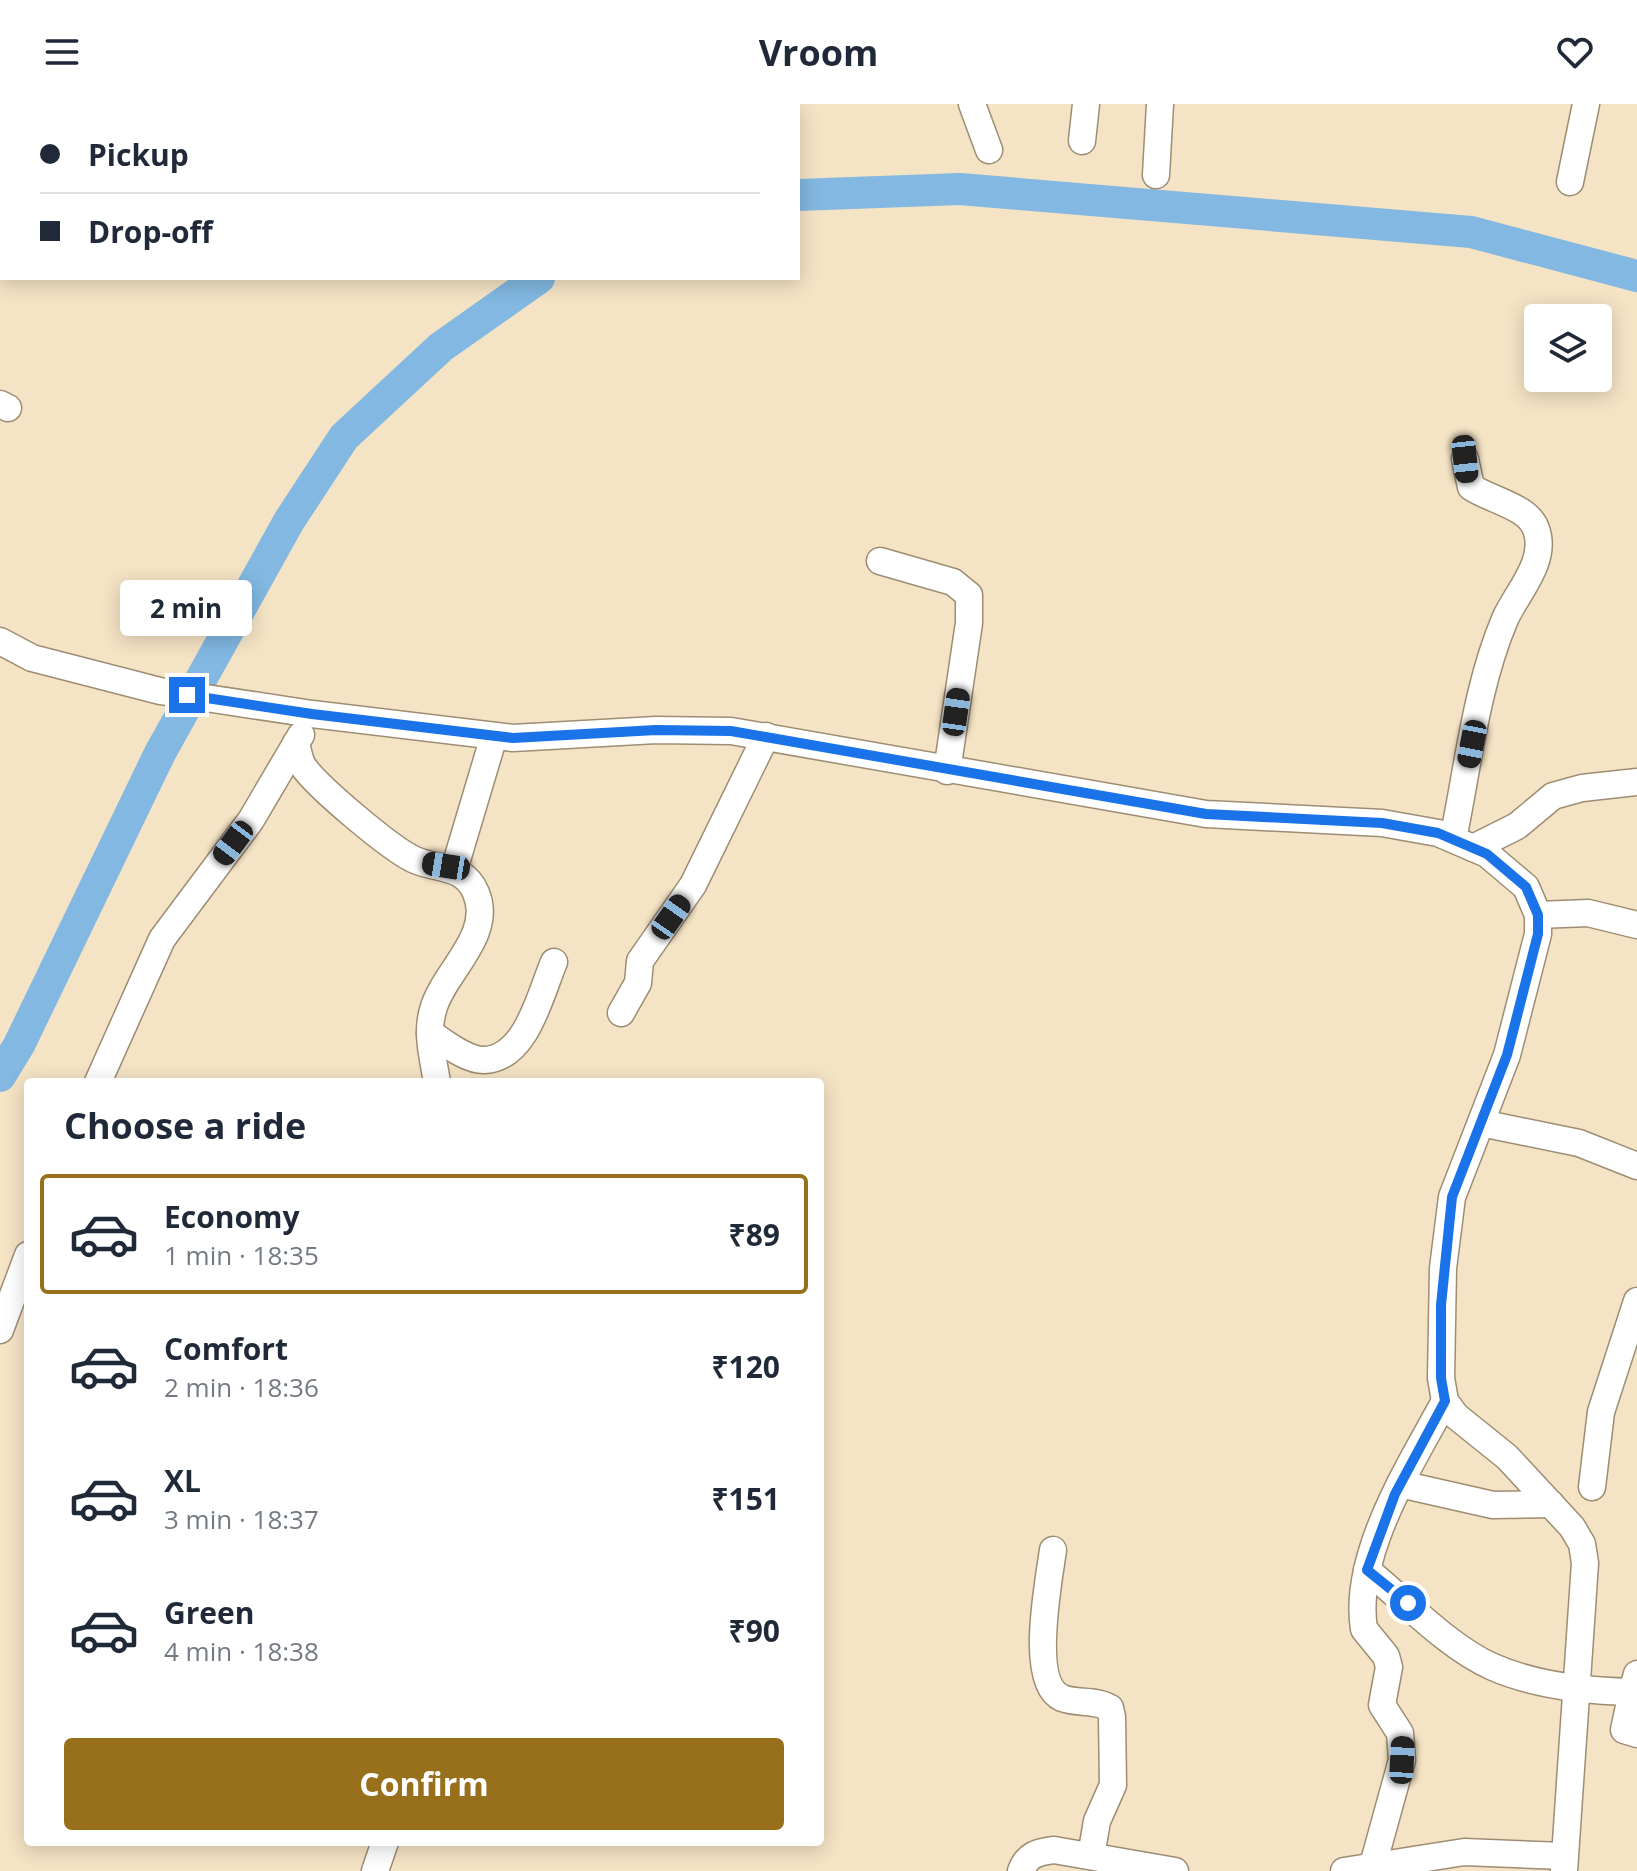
<!DOCTYPE html>
<meta charset="utf-8">
<style>
:root{--surface:#fff;--page:#f2f2f3;--text:#1f2937;--muted:#747a83;--line:#e0e1e3;--accent:#986f1b}
body{margin:0;font-family:"Open Sans",sans-serif;background:var(--page);color:var(--text);height:100vh;display:flex;flex-direction:column;font-size:30px;white-space:nowrap}
*{box-sizing:border-box;margin:0}
p{font-size:26px;color:var(--muted)}
.icon{flex:none;width:44px;height:44px;fill:none;stroke:currentColor;stroke-width:2;stroke-linecap:round;stroke-linejoin:round}
.map{position:relative;flex:1;overflow:hidden}
.details{position:absolute;left:24px;top:974px;width:800px;height:768px;display:flex;flex-direction:column;background:var(--surface);border-radius:8px;box-shadow:0 4px 20px #0003}
.details>*{flex:none}
.top-card{position:absolute;left:0px;top:0px;width:800px;height:176px;box-shadow:0 4px 20px #0003;display:grid;align-content:center;height:176px;padding:0 40px;background:var(--surface)}
.tools{position:absolute;left:1524px;top:200px;display:grid;gap:16px}
.tools a{display:grid;place-items:center;width:88px;height:88px;border-radius:8px;background:var(--surface);box-shadow:0 4px 20px #0003;font-size:40px}
.end{position:absolute;width:36px;height:36px;margin:-18px;border:10px solid #1a73e8;background:#fff;box-shadow:0 0 0 4px #fff}
.from{border-radius:50%}
.bubble{position:absolute;height:56px;border-radius:8px;background:var(--surface);box-shadow:0 4px 20px #0003;font-size:26px;font-weight:700;line-height:56px;text-align:center}
.car{position:absolute;width:24px;height:48px;margin:-24px -12px;border-radius:10px;box-shadow:0 0 6px 2px #0007;background:linear-gradient(#222 24%,#8ab4d8 0 40%,#222 0 76%,#8ab4d8 0 86%,#222 0)}
.top-card b{display:flex;align-items:center;gap:28px;height:76px;font-size:30px}
.top-card b+b{border-top:2px solid var(--line)}
.top-card i{width:20px;height:20px;background:var(--text)}
ul{padding:0;list-style:none}
li{display:flex;align-items:center;gap:24px;height:120px;margin:0 16px 12px;padding:0 24px;border:4px solid transparent;border-radius:8px}
li div{flex:1}
li b{display:block;font-size:30px}
li em{font-style:normal;font-weight:700}
li.current{border-color:var(--accent)}
li>.icon{width:72px;height:72px;stroke-width:1.5}
h2{padding:0 40px;font-size:36px;line-height:96px}
.action{display:flex;gap:16px;margin-top:auto;padding:16px 40px}
.action a{flex:1;height:92px;border-radius:8px;background:var(--accent);color:#fff;font-size:32px;font-weight:700;line-height:92px;text-align:center}
header{display:flex;justify-content:space-between;align-items:center;height:104px;padding:0 40px;background:var(--surface);font-size:36px;font-weight:700}
.map>svg:first-child{display:block}
</style>
<header><svg class="icon" aria-label="menu" viewBox="0 0 24 24"><path d="M4 6h16M4 12h16M4 18h16"/></svg>Vroom<svg class="icon" aria-label="heart" viewBox="0 0 24 24"><path d="M12 20l-8-8c-3-5 5-10 8-4 3-6 11-1 8 4z"/></svg></header>
<div class="map">
<svg width="1637" height="1767" viewBox="0 0 1637 1767">
<rect width="100%" height="100%" fill="#f5e3c5"/>
<g fill="none" stroke-linecap="round" stroke-linejoin="round">
<g stroke="#82b8e2" stroke-width="32">
<path d="M798,91L960,85L1471,128L1637,172"/>
<path d="M0,972L19,941L160,649L289,417L344,333L441,243L539,174"/>
</g>
<defs>
<g id="minor">
<path d="M972,0L989,46"/>
<path d="M163,2L164,0"/>
<path d="M0,10L2,11"/>
<path d="M1082,37L1086,0"/>
<path d="M1156,71L1160,0"/>
<path d="M1570,78L1586,0"/>
<path d="M0,300L8,304"/>
<path d="M880,457L953,478L969,491V519L947,667"/>
<path d="M0,537L32,554L160,587L312,610L513,634L656,626L731,627L1206,710L1382,719L1438,729L1487,750L1526,783L1538,811V830L1507,951L1452,1093L1443,1164L1441,1274L1445,1297L1456,1312L1507,1353L1572,1423L1582,1440L1585,1459L1564,1767"/>
<path d="M296,639C298,646 299,655 303,662C316,682 392,746 415,756C437,766 464,760 476,789C494,832 443,868 433,906C426,929 433,954 437,978"/>
<path d="M1453,735C1468,663 1476,583 1505,515C1517,488 1548,457 1536,425C1528,402 1490,396 1471,383L1465,355"/>
<path d="M1473,744L1517,722L1553,692L1582,684L1637,678"/>
<path d="M454,766L494,632"/>
<path d="M1538,811L1588,809L1637,821"/>
<path d="M621,909L638,879L640,857L693,781L766,632"/>
<path d="M430,929C444,938 467,957 485,956C527,954 541,888 554,858"/>
<path d="M98,978L162,835L251,716L301,631"/>
<path d="M1481,1019L1579,1039L1637,1062"/>
<path d="M0,1226L28,1151"/>
<path d="M1400,1380L1493,1401L1551,1400"/>
<path d="M1592,1383L1601,1308L1637,1197"/>
<path d="M1053,1446C1049,1476 1028,1579 1062,1594C1077,1600 1095,1595 1110,1604L1112,1613L1113,1681L1097,1717L1091,1752"/>
<path d="M1367,1466C1404,1496 1449,1544 1493,1563C1534,1581 1588,1587 1632,1588L1637,1570"/>
<path d="M1632,1588L1624,1626L1637,1630"/>
<path d="M1373,1761L1402,1656L1400,1629L1382,1601L1389,1563L1386,1552L1364,1525C1352,1451 1411,1360 1445,1297"/>
<path d="M375,1767L385,1738"/>
<path d="M1021,1767C1027,1751 1037,1748 1054,1746L1175,1767"/>
<path d="M1344,1767L1464,1748L1564,1752"/>
</g>
</defs>
<use href="#minor" stroke="#9d8d72" stroke-width="29"/>
<use href="#minor" stroke="#fff" stroke-width="26"/>
</g>
<g fill="none" stroke-linecap="round" stroke-linejoin="round">
<path stroke="#1a73e8" stroke-width="10" d="M187,591L312,610L513,634L656,626L731,627L1206,710L1382,719L1438,729L1487,750L1526,783L1538,811V830L1507,951L1452,1093L1441,1201V1274L1445,1297L1395,1390L1367,1466L1408,1499"/>
</g>
</svg>
<div class="tools">
<a><svg class="icon" aria-label="layers" viewBox="0 0 24 24"><path d="M12 4l9 5-9 5-9-5zM3 14l9 5 9-5"/></svg></a>
</div>
<i class="end from" style="left:1408px;top:1499px"></i>
<i class="end" style="left:187px;top:591px"></i>
<div class="bubble" style="left:120px;top:476px;width:132px">2 min</div>
<i class="car" style="left:1465px;top:355px;rotate:174deg"></i>
<i class="car" style="left:956px;top:608px;rotate:8deg"></i>
<i class="car" style="left:1472px;top:640px;rotate:191deg"></i>
<i class="car" style="left:233px;top:739px;rotate:217deg"></i>
<i class="car" style="left:446px;top:762px;rotate:279deg"></i>
<i class="car" style="left:671px;top:813px;rotate:35deg"></i>
<i class="car" style="left:1402px;top:1656px;rotate:3deg"></i>
<div class="top-card">
<b><i class="from"></i>Pickup</b>
<b><i></i>Drop-off</b>
</div>
<section class="details">
<h2>Choose a ride</h2>
<ul>
<li class="current"><svg class="icon" aria-label="car" viewBox="0 0 24 24"><path d="M5 17H2v-5l4-1 3-4h7l3 4 3 1v5h-3M9 17h6M6 11h13"/><circle cx="7" cy="17" r="2"/><circle cx="17" cy="17" r="2"/></svg><div><b>Economy</b><p>1 min · 18:35</p></div><em>₹89</em></li>
<li><svg class="icon" aria-label="car" viewBox="0 0 24 24"><path d="M5 17H2v-5l4-1 3-4h7l3 4 3 1v5h-3M9 17h6M6 11h13"/><circle cx="7" cy="17" r="2"/><circle cx="17" cy="17" r="2"/></svg><div><b>Comfort</b><p>2 min · 18:36</p></div><em>₹120</em></li>
<li><svg class="icon" aria-label="car" viewBox="0 0 24 24"><path d="M5 17H2v-5l4-1 3-4h7l3 4 3 1v5h-3M9 17h6M6 11h13"/><circle cx="7" cy="17" r="2"/><circle cx="17" cy="17" r="2"/></svg><div><b>XL</b><p>3 min · 18:37</p></div><em>₹151</em></li>
<li><svg class="icon" aria-label="car" viewBox="0 0 24 24"><path d="M5 17H2v-5l4-1 3-4h7l3 4 3 1v5h-3M9 17h6M6 11h13"/><circle cx="7" cy="17" r="2"/><circle cx="17" cy="17" r="2"/></svg><div><b>Green</b><p>4 min · 18:38</p></div><em>₹90</em></li>
</ul>
<div class="action"><a>Confirm</a></div>
</section>
</div>
